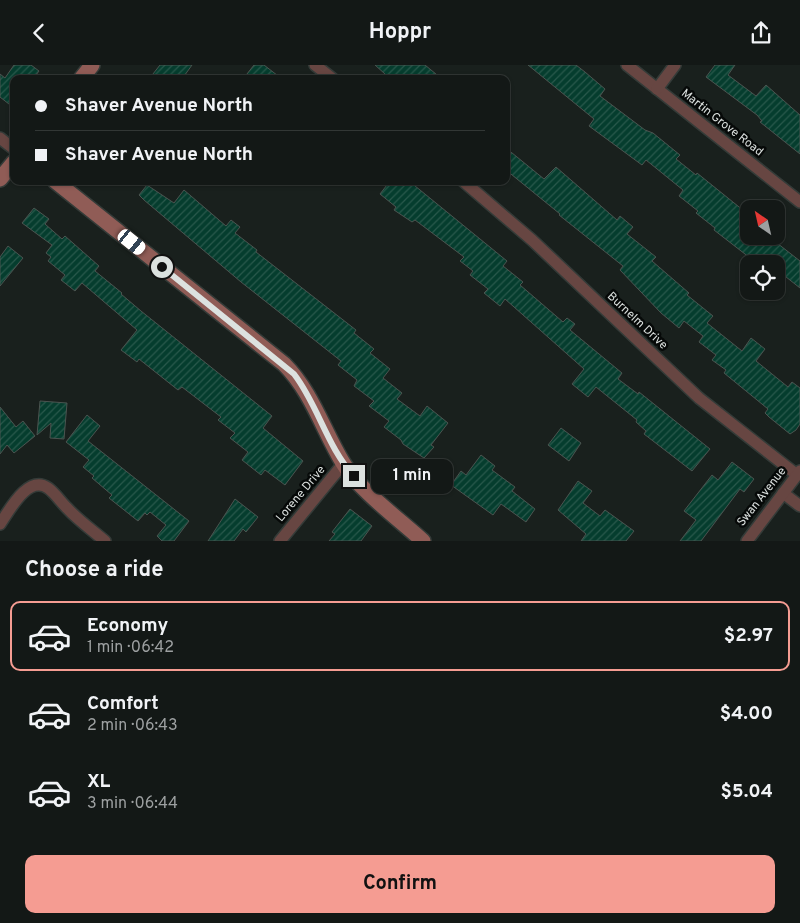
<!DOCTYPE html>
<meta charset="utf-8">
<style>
:root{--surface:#131816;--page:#202523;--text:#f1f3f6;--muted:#9da0a1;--line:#323735;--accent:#f59c92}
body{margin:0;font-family:Overpass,sans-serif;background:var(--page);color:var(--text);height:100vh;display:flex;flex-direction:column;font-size:19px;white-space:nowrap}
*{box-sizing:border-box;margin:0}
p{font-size:16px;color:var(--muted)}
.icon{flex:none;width:28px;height:28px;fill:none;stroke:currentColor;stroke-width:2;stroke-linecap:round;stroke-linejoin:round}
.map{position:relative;height:476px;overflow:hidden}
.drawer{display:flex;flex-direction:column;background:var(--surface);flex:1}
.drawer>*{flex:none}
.hud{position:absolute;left:10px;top:10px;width:500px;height:110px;border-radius:10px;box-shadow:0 1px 4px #0004,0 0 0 1px var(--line);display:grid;align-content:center;height:110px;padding:0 25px;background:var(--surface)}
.needle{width:32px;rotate:326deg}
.fabs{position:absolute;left:740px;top:135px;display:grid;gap:10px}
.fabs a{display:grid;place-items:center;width:45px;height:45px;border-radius:10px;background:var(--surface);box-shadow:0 1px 4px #0004,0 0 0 1px var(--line);font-size:25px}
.end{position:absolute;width:22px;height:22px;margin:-11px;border:6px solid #dce1df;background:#111;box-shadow:0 0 0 2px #111}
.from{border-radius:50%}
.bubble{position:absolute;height:35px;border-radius:10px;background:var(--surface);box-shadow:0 1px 4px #0004,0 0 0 1px var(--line);font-size:16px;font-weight:700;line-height:35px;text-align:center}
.car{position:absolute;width:15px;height:30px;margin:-15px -8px;border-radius:6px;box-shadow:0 0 4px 1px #0007;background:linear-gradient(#fff 24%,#345 0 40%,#fff 0 76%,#345 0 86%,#fff 0)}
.hud b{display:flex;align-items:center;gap:18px;height:48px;font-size:19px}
.hud b+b{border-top:1px solid var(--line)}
.hud i{width:12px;height:12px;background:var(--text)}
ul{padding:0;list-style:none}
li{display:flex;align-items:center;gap:15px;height:70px;margin:0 10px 8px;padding:0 15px;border:2px solid transparent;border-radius:10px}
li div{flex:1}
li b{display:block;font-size:19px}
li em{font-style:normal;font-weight:700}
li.on{border-color:var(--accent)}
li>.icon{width:45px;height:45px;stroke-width:1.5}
h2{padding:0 25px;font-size:22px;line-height:60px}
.button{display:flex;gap:10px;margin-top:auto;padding:10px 25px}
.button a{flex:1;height:58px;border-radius:10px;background:var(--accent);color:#111;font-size:20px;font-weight:700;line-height:58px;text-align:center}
header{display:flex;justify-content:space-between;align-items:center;height:65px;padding:0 25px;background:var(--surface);font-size:22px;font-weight:700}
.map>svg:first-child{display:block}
</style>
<header><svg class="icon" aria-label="back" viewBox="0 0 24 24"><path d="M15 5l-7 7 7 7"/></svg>Hoppr<svg class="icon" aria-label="share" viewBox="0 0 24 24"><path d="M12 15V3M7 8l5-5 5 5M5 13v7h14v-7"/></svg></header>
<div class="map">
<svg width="800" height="476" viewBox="0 0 800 476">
<defs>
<pattern id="building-hatch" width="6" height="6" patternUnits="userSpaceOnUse" patternTransform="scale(1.25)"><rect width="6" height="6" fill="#053d2e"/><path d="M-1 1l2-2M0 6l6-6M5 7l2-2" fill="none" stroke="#29594c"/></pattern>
</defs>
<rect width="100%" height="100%" fill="#19201d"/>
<g fill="url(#building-hatch)" stroke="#4b5450">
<path d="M14,0H31L39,6L33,14H14V43L0,32V9L5,13Z"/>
<path d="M160,0H192L182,14H149Z"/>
<path d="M254,0H264L282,14H243Z"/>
<path d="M375,0H425L442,14H381L385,9Z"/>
<path d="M528,0H576L585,7L605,24L600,31L645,65L653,68L680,90L676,94L696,110L697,108L749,150V171H768L800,196V223L776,204V199H767L758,191L754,196L714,165L715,163L696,148L698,146L679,131L683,125L646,95L642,100L589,61L594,54Z"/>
<path d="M715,0H735L728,10L756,31L766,20L800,50V89L760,57L762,56L757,50L706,12Z"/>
<path d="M506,83L544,114L556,102L617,155L620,151L633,162L627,169L656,192L652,196L689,228L687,230L713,251L707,258L742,286L751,273L765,284L756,296L788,322L792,317L800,323V359L796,365L790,369L769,352L765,348L768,344L724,308L726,305L712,295L716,290L699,277L703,271L684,256L679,263L661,248L620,205L623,201L559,150L560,149L506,105Z"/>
<path d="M390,116H409L507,196L503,201L523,217L520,220L563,257L567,253L575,259L570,265L622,308L618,314L638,329L639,327L710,384L692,406L644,369L646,366L636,357L637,355L596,322L588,332L572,319L584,304L505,234L500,241L484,228L488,224L470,210L473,206L460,196L464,192L415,155L412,157L394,145L396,142L380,129Z"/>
<path d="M147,120L174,138L184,125L226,161L231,155L240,162L235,168L257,185L256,187L356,265L354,268L374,284L370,288L390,304L383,313L402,328L397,334L420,351L427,341L448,358L431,380L434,382L424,393L403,379L401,375L384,362L389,356L369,341L374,336L354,321L357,315L338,300L341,296L241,217L144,135L139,130Z"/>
<path d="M34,143L49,154L45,159L62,174L65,171L99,201L95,206L122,228L121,229L141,246L272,351L263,363L303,396L285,420L265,405L261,410L242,395L248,387L230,373L235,368L218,355L221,352L182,322L178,325L139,294L137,297L121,285L137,265L82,218L75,226L61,215L65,210L48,196L51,192L46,188L52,180L22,158Z"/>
<path d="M8,181L23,193L0,221V192Z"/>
<path d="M40,336L67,338L64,374L50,373L51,358L37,370Z"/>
<path d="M0,342L16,362L23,356L35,371L14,388L7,380L0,389Z"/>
<path d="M87,350L100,361L88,376L189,456L174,476H162L157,471L166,460L150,447L147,450L145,448L138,456L109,433L112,430L92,413L94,411L83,402L89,395L66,377Z"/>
<path d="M561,363L581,378L569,396L548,380Z"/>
<path d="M481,390L495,401L492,405L515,422L512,426L535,444L526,457L501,439L493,450L451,420L461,406L466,410Z"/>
<path d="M732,397L754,414L744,427L740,424L701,476H680L696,455L684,446L712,410L718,415Z"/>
<path d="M578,416L592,426L583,438L600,451L605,445L634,466L626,476H581L586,469L558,445Z"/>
<path d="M235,434L258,452L246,467L243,464L234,476H208Z"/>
<path d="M350,444L372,461L361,476H329L335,469L332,467Z"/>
</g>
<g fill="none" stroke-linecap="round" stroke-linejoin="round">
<defs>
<g id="street">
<path d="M315,0L333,14"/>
<path d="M627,0L800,137"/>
<path d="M657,24L675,0"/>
<path d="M0,73L14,84"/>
<path d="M463,116L532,175L699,333L797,410"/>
<path d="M783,428L800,441"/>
<path d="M0,459C9,446 28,409 48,423C55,428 60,436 67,443C78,455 92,465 105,476"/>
<path d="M280,476L343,399"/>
<path d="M747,476L800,406"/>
</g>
<g id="secondary">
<path d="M81,14L92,0"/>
<path d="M0,114L14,97"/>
<path d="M55,116L284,299C312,327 323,365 343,398C358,424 400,455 423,476"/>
</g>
</defs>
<use href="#street" stroke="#343b38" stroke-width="14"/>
<use href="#secondary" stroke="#343b38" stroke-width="18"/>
<use href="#street" stroke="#674642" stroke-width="11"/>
<use href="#secondary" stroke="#905c56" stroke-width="15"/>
</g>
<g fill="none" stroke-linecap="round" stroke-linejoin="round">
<path stroke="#dce1df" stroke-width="6" d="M162,202L294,309C318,340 327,382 354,411"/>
</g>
<g text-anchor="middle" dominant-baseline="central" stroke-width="5" stroke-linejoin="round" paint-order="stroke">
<g font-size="12" fill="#dce1df" stroke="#060908">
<text transform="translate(722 58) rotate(38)">Martin Grove Road</text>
<text transform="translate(637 256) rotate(43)">Burnelm Drive</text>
<text transform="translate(301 429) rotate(-50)">Lorene Drive</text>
<text transform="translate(762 432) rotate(-52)">Swan Avenue</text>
</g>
</g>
</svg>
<div class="fabs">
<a><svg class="needle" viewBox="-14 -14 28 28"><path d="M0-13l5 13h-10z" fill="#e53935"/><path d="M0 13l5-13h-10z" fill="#9da0a1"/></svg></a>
<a><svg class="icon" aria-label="locate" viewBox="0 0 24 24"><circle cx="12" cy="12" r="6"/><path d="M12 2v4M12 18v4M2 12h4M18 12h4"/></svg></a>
</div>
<i class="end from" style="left:162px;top:202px"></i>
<i class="end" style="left:354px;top:411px"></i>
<div class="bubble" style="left:371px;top:394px;width:82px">1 min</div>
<i class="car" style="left:132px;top:177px;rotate:129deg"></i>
<div class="hud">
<b><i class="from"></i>Shaver Avenue North</b>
<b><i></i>Shaver Avenue North</b>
</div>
</div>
<section class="drawer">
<h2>Choose a ride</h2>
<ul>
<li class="on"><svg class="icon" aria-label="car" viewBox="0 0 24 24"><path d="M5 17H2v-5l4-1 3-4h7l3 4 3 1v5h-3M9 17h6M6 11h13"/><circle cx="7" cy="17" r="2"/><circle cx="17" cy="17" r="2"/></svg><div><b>Economy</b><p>1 min · 06:42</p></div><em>$2.97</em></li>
<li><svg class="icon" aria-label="car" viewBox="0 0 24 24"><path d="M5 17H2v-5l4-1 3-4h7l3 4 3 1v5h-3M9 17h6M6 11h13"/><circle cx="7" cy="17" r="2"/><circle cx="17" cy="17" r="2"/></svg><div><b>Comfort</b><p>2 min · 06:43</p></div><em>$4.00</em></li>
<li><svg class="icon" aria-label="car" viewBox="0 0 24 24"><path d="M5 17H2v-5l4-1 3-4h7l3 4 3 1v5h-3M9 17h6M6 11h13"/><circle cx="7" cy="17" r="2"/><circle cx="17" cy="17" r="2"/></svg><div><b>XL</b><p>3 min · 06:44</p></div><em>$5.04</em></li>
</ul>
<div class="button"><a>Confirm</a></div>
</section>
